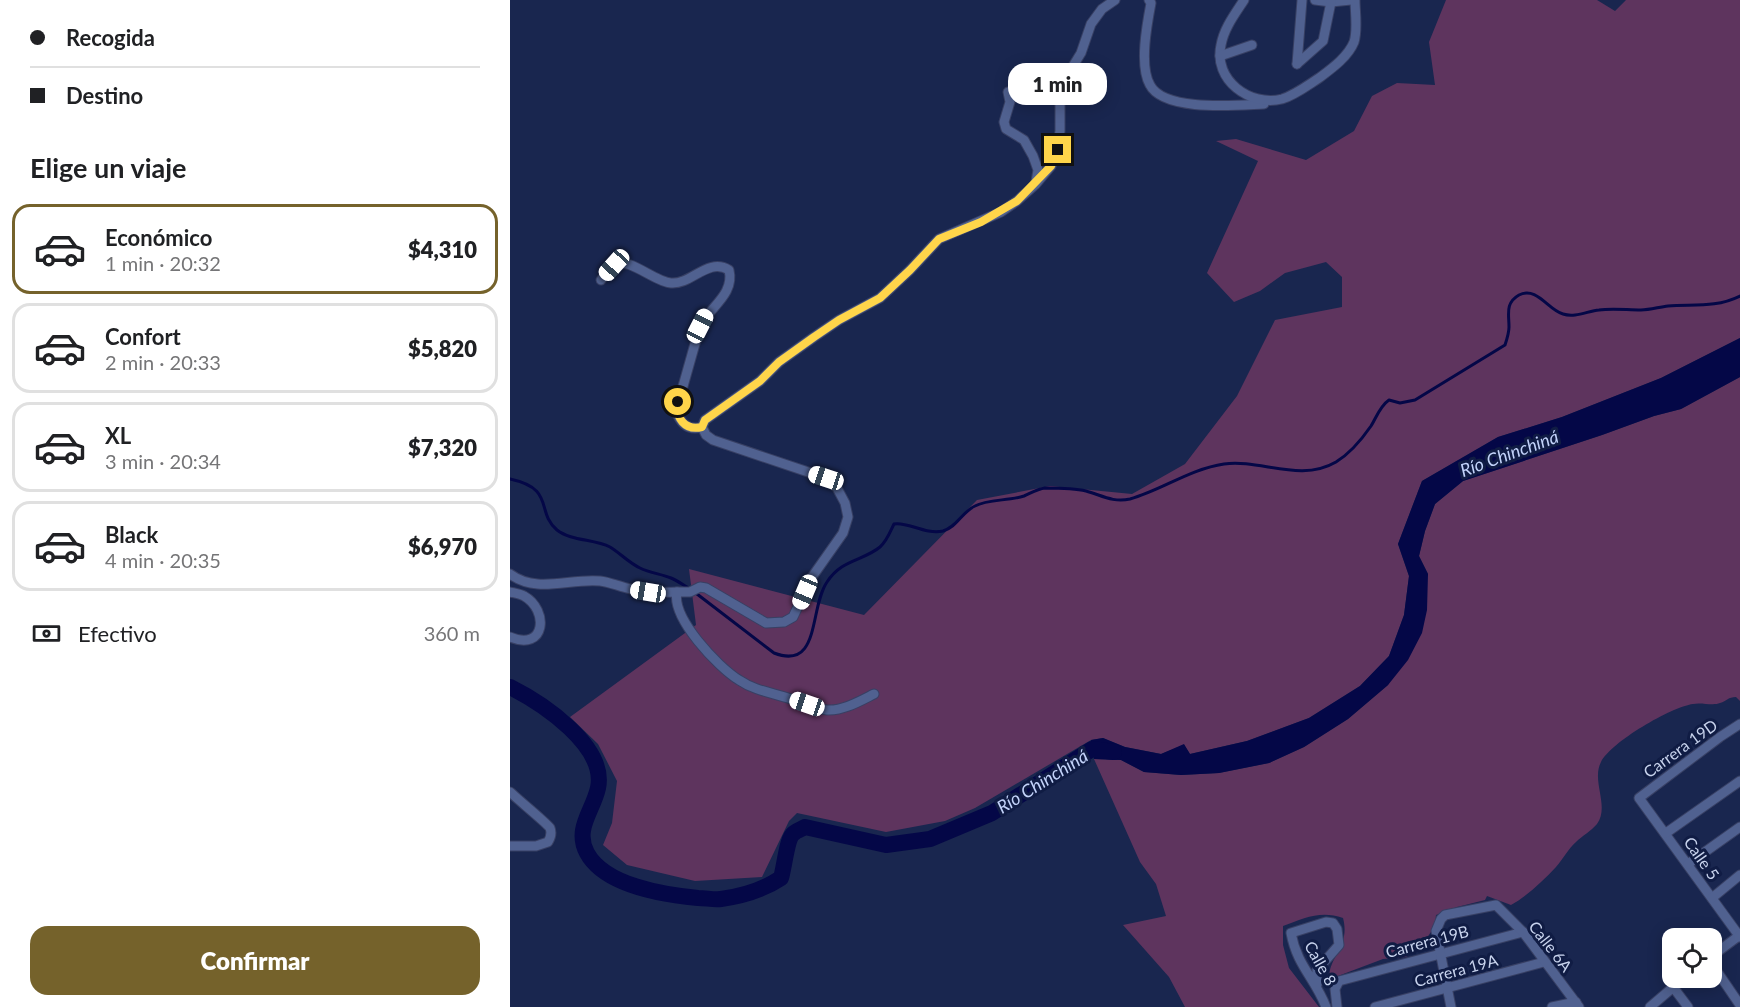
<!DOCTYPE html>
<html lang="es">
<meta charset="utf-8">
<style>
:root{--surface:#fff;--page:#f6f6f6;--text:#202124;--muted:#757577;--line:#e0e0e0;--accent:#75622b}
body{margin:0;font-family:Lato,sans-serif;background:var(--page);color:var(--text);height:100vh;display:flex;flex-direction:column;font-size:22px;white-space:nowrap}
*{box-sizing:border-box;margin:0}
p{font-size:20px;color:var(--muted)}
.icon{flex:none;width:33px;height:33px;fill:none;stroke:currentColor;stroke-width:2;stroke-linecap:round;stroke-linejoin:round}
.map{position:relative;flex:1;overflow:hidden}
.sheet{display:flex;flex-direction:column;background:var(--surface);width:510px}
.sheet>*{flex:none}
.banner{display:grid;align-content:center;height:132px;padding:0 30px;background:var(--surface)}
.tools{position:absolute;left:1152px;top:928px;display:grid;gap:12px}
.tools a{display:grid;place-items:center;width:60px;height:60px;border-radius:12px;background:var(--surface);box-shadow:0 3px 15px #0003;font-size:30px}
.end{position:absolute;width:27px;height:27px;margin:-14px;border:8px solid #ffd54a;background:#111;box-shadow:0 0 0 3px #111}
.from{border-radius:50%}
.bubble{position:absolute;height:42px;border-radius:18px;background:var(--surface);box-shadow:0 3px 15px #0003;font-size:20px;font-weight:800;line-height:42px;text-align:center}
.car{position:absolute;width:18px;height:36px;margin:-18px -9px;border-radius:8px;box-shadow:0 0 4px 2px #0007;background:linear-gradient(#fff 24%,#345 0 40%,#fff 0 76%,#345 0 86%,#fff 0)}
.banner b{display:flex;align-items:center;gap:21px;height:57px;font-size:22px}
.banner b+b{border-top:2px solid var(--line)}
.banner i{width:15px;height:15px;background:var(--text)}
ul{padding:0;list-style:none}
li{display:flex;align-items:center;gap:18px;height:90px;margin:0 12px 9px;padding:0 18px;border:3px solid var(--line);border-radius:18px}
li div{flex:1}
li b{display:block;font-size:22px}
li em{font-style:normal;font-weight:800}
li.active{border-color:var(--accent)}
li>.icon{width:54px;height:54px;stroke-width:1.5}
h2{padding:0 30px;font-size:27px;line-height:72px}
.pay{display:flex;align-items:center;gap:15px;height:66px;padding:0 30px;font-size:22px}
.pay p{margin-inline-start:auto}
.primary-button{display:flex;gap:12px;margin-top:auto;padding:12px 30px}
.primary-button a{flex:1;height:69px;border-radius:18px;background:var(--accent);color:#fff;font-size:24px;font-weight:800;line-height:69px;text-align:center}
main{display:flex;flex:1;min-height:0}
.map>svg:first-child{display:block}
</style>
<main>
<section class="sheet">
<div class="banner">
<b><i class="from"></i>Recogida</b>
<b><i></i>Destino</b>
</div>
<h2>Elige un viaje</h2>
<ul>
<li class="active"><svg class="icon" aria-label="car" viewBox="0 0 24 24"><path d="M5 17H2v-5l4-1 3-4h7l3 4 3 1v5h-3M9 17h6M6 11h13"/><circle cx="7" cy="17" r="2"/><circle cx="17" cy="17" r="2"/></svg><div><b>Económico</b><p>1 min · 20:32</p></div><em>$4,310</em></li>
<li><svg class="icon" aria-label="car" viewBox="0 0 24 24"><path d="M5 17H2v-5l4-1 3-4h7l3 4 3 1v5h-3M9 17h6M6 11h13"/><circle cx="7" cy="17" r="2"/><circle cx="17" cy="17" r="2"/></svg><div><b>Confort</b><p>2 min · 20:33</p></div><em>$5,820</em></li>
<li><svg class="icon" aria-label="car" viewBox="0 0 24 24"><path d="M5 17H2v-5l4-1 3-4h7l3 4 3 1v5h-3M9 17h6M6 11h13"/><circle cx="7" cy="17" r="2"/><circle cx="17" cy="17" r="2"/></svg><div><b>XL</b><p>3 min · 20:34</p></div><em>$7,320</em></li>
<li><svg class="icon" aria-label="car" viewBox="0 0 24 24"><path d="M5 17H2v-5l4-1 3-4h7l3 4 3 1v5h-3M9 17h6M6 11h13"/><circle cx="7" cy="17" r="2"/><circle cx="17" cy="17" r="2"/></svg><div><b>Black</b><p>4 min · 20:35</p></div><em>$6,970</em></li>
</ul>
<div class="pay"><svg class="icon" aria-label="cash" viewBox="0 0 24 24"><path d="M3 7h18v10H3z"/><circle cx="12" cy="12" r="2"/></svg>Efectivo<p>360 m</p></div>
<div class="primary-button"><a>Confirmar</a></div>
</section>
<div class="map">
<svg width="1230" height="1007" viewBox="0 0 1230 1007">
<rect width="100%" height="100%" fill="#19264f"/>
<g fill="#5e345e">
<path d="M936,0H1087L1105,11L1116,0H1230V338L1151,378L1052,417L988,437L912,481L888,544L899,576L894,615L879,656L850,686L799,718L737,741L680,754L674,745L651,754L615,747L593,738L581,740L465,808L435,821L376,832L287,813L279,821L252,877L185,881L117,865L93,845L102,823L107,781L88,744L60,717L186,625L179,569L354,615L467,500L540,486L622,494L675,464L727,396L765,320L832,307V277L816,262L775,273L750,291L724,302L697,273L748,161L706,141L726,139L796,160L844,131L862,96L887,83L925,85L919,42Z"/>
<path d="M1230,377V701L1226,697C1218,697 1217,701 1210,703C1203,706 1191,702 1183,704C1161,707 1101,742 1091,762C1081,781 1100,806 1087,824C1081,831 1072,836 1066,842C1058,849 1053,859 1046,867C1033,881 1017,896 1001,905L977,896L975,900L947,907L926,915L925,926L910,948L896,957L873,959L820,979C816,959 841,948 833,918C811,910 794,918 773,926V945L779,968L809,1007H675L659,977L613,925L656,916L646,884L630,862L584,759L611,760L634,772L671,775L709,773L759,763L794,747L838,719L878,685L918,574L909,556L915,531L925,504L953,481L1092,435L1144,416L1171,409Z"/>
</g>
<path fill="#040747" d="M1230,338V377L1171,409L1144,416L1092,435L953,481L925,504L915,531L909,556L918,574L917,610L912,633L898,660L878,685L838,719L794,747L759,763L709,773L671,775L634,772L611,760L584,759L581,740L593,738L615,747L651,754L674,744L680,754L737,741L799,718L850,686L879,656L894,615L899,576L888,544L912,481L988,437L1052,417L1151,378Z"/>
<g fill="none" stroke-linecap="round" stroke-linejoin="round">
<g stroke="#040747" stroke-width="3">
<path d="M0,479C46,489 25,511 47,530C61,541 84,539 100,547C110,553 119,563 130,568C140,573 151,574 161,578C166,580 172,584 177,587"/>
<path d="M187,594L264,653C311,671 299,608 317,582C332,559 353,561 370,547C377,541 380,532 384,524C397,521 415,535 433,531C447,527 452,512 465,506C477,499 499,501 514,496C521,493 527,489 535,488C547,488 564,488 576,491C591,495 603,503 620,499C652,490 680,469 714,464C751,459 790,483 826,462C839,454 852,439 861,426C866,418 870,406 879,400L890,403L905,400L995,345C997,339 999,333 999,327C999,314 995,303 1009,295C1027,286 1038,310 1053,314C1065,318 1078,311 1089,310C1102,308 1117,310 1131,310C1140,310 1149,307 1158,306C1183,304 1206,308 1230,296"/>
</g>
<path stroke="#040747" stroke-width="16" d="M0,687C32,703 97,746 88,788C83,811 64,829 77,853C95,886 155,895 188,898C196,898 204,900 211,899C233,896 253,890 271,878C274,868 277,841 282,835C285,831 292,829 295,827L376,845L420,839L482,813L582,749L604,752"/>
<defs>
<g id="minor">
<path d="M639,0L641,3C637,24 629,66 640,85C654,112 727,105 754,104"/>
<path d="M734,0C725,14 714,28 711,45C703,80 740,107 772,99C785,95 798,85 809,78C821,69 838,57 844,42C848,30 845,12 845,0"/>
<path d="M805,0L821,2L841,0"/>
<path d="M710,56L742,45"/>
<path d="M787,64L813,41L821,2"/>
<path d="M787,64L792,0"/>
<path d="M498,92L500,102L494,122L496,129L514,140L523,156L528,170L526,182"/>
<path d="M91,280C95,275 99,268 104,265C119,256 144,282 161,283C181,285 198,257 219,270C225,294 200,307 190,326L166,411C171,424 178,431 192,427"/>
<path d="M0,574C27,594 59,578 90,581C100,582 110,587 121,589C136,592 151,593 167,592"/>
<path d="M0,592C4,593 10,594 14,596C39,610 36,652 0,637"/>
<path d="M364,694C350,701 333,711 317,710C305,709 293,702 281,699C264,693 245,691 229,680C208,667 161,618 167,592H180L190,587L196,588L256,623L274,622L283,617L302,577L333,533L338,517L335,503L327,488L316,478L203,440L196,435L192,427L195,420L250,381L269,362L304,337L329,320L370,298L400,270L429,239L491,212L507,201L525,185L541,166L547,150L550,131V96L552,84L571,53L581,24L592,9L605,0"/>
<path d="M1230,724L1210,737L1129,798L1230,937"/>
<path d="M0,792C6,798 38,824 40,828C42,833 41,837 38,842L26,846H0"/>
<path d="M1156,833L1230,781"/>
<path d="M1178,864L1230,827"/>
<path d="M1202,898L1230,875"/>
<path d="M1202,956L1230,935"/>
<path d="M1202,964L1230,1005"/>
<path d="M807,985V970L829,945L827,929L823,923L816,922L781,933C787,966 805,978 816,1007"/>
<path d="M1163,987L1178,1007"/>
<path d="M827,1007L825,989L829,981L1013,932"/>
<path d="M865,1007L1034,962"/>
<path d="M941,1007L926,931L931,919L935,915L986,905L1013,932L1069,1007"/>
<path d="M1042,1007L1066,1002"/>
<path d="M1140,1007L1174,978"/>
</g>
</defs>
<use href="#minor" stroke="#384064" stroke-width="11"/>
<use href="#minor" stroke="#506190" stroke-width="9"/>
</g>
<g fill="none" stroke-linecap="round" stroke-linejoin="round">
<path stroke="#ffd54a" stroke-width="8" d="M168,402C165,418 175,431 192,427L195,420L250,381L269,362L304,337L329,320L370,298L400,270L429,239L471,222L507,201L541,166L548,150"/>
</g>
<g text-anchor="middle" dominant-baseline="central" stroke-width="6" stroke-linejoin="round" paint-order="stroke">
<g font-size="16" fill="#c8d3ed" stroke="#101c44">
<text transform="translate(1170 748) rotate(-36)">Carrera 19D</text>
<text transform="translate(1192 858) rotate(55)">Calle 5</text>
<text transform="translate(917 941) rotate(-15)">Carrera 19B</text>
<text transform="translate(1041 946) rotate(52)">Calle 6A</text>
<text transform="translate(811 963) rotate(61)">Calle 8</text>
<text transform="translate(946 970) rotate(-15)">Carrera 19A</text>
</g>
<g font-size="18" font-style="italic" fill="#c3d3fa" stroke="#101c44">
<text transform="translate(999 453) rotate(-20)">Río Chinchiná</text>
<text transform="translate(532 781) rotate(-32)">Río Chinchiná</text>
</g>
</g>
</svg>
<div class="tools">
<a><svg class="icon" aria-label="locate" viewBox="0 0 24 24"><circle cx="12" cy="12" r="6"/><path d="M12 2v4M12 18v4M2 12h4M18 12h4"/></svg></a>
</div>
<i class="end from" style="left:168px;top:402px"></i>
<i class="end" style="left:548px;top:150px"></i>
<div class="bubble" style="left:498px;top:63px;width:99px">1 min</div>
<i class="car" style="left:104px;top:265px;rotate:222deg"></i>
<i class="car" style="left:190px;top:326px;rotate:27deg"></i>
<i class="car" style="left:316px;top:478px;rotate:288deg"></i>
<i class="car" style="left:138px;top:592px;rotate:280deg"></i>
<i class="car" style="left:295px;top:592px;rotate:203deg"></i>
<i class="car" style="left:297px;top:704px;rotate:289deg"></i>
</div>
</main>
